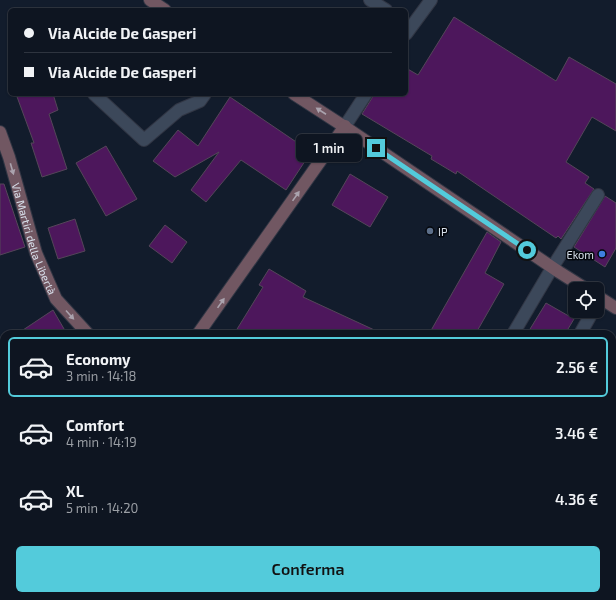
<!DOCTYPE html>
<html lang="it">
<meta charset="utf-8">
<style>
:root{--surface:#0e1521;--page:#171e2a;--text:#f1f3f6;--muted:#9b9fa5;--line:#2e343f;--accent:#53cbdb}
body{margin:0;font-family:"Exo 2",sans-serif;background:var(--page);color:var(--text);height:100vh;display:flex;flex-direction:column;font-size:15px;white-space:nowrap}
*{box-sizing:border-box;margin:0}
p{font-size:13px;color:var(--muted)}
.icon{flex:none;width:22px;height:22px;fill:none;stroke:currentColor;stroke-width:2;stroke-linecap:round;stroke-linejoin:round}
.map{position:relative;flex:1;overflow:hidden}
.drawer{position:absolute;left:0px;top:330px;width:616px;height:270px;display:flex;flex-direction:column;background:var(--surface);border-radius:12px 12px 0 0;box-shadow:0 1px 3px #0004,0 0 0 1px var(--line)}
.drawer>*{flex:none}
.hud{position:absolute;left:8px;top:8px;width:400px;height:88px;border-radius:6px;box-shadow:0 1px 3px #0004,0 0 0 1px var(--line);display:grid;align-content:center;height:88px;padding:0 16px;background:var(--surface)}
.tools{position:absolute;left:568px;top:282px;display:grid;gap:8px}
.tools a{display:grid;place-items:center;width:36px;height:36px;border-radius:6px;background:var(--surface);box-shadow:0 1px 3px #0004,0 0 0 1px var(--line);font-size:20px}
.end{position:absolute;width:18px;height:18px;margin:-9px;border:5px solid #53cbdb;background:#111;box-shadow:0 0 0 2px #111}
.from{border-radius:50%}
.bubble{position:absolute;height:28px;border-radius:6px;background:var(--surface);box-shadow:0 1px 3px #0004,0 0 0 1px var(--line);font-size:13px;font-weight:600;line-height:28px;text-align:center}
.hud b{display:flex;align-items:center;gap:14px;height:38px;font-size:15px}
.hud b+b{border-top:1px solid var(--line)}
.hud i{width:10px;height:10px;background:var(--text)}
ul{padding:7px 0 0;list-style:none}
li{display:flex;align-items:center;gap:12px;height:60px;margin:0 8px 6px;padding:0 8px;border:2px solid transparent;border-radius:6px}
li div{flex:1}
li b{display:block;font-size:15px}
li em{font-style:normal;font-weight:600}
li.current{border-color:var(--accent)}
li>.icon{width:36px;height:36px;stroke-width:1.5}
.button{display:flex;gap:8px;margin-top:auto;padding:8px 16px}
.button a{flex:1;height:46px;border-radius:6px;background:var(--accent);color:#111;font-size:16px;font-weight:600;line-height:46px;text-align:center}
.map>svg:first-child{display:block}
</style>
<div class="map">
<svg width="616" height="600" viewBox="0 0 616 600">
<rect width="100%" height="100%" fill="#121c2c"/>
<path fill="#063738" d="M0,476L4,495V596H25V600H0Z"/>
<g fill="#4d175c" stroke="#544659">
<path d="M454,17L556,81L569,57L616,84V131L592,117L566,162L589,177L585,183L594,189L561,239L558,236L556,238L457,171L456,174L431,159L432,156L362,114L372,98L373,94H406V68L418,75Z"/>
<path d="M16,94H53L58,110L49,114L67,169L42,177L31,143H34Z"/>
<path d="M230,97L311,152L286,190L241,160L206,202L191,190L219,152L175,177L153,161L178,130L198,146Z"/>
<path d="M106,146L137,199L106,216L76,163Z"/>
<path d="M350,174L388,197L370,227L332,205Z"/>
<path d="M0,184H4L25,247L0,255Z"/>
<path d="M605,196L616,203V248L605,267L574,247Z"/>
<path d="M75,219L85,251L58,259L48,228Z"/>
<path d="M165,225L187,242L172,263L149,246Z"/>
<path d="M487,232L501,242L485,273L504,284L476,333L472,332V334H429Z"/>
<path d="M269,269L306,291L303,297L383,334H234L263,287L259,285Z"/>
<path d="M546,303L574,319L565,334H527Z"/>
<path d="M53,310L67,334H17Z"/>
</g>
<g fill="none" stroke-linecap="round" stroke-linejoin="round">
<defs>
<g id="street">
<path d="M370,0L386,10"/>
<path d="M406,34L431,0"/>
<path d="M94,94L144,140L179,110L200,101L205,94"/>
<path d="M345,126L366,94"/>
<path d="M513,334L552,268L598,195"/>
<path d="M580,334L593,311"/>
<path d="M226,596V600"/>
</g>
<g id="secondary">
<path d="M150,0L165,10"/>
<path d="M294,94L351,131L559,272L586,289"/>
<path id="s1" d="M0,132L9,157L36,253L56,299L88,334"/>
<path d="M597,296L616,308"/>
<path d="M198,334L345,126"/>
<path d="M612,563L616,565"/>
</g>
</defs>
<use href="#street" stroke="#313644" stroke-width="14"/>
<use href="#secondary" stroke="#313644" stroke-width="14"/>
<use href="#street" stroke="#3c485a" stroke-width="12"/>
<use href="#secondary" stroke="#715762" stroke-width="12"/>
</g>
<defs><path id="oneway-solid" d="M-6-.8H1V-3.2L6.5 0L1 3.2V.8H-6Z"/></defs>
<g fill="#aaa3ae">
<use href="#oneway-solid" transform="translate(321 111) rotate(-147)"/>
<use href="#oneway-solid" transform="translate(12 169) rotate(74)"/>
<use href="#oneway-solid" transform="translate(296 196) rotate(-55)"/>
<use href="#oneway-solid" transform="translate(221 303) rotate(-55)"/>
<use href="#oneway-solid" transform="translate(70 315) rotate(48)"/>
</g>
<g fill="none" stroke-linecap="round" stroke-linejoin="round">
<path stroke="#53cbdb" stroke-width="5" d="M376,148L527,250"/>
</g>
<circle fill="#5c6f8a" stroke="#04070d" stroke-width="1.5" cx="430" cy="231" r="4"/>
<circle fill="#3f7fe0" stroke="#04070d" stroke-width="1.5" cx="602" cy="254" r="4"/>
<g text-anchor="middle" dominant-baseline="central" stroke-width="3" stroke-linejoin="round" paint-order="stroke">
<g font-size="11" fill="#d9e1ec" stroke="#04070d" text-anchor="start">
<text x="438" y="231">IP</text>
<text x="594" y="254" text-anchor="end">Ekom</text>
</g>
<g font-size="11" fill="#d9e1ec" stroke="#04070d">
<text stroke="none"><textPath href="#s1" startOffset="112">Via Martiri della Libertà</textPath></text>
</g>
</g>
</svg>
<div class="tools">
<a><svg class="icon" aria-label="locate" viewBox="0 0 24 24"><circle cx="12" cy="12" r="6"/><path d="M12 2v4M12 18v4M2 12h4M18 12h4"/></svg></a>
</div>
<i class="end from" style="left:527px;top:250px"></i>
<i class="end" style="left:376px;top:148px"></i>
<div class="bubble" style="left:296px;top:134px;width:66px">1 min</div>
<div class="hud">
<b><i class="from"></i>Via Alcide De Gasperi</b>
<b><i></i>Via Alcide De Gasperi</b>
</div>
<section class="drawer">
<ul>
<li class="current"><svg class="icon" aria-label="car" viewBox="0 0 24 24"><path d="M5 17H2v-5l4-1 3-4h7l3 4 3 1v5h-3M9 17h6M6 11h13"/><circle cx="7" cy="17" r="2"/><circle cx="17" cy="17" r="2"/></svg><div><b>Economy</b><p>3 min · 14:18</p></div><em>2.56 €</em></li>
<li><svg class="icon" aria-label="car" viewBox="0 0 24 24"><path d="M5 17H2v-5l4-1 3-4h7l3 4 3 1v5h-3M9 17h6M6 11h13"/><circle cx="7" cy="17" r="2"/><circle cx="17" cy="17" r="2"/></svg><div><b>Comfort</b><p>4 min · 14:19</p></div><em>3.46 €</em></li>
<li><svg class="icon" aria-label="car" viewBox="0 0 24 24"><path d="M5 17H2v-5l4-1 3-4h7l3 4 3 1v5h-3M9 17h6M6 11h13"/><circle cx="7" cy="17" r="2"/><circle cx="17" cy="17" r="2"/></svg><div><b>XL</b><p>5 min · 14:20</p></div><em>4.36 €</em></li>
</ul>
<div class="button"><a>Conferma</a></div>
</section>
</div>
